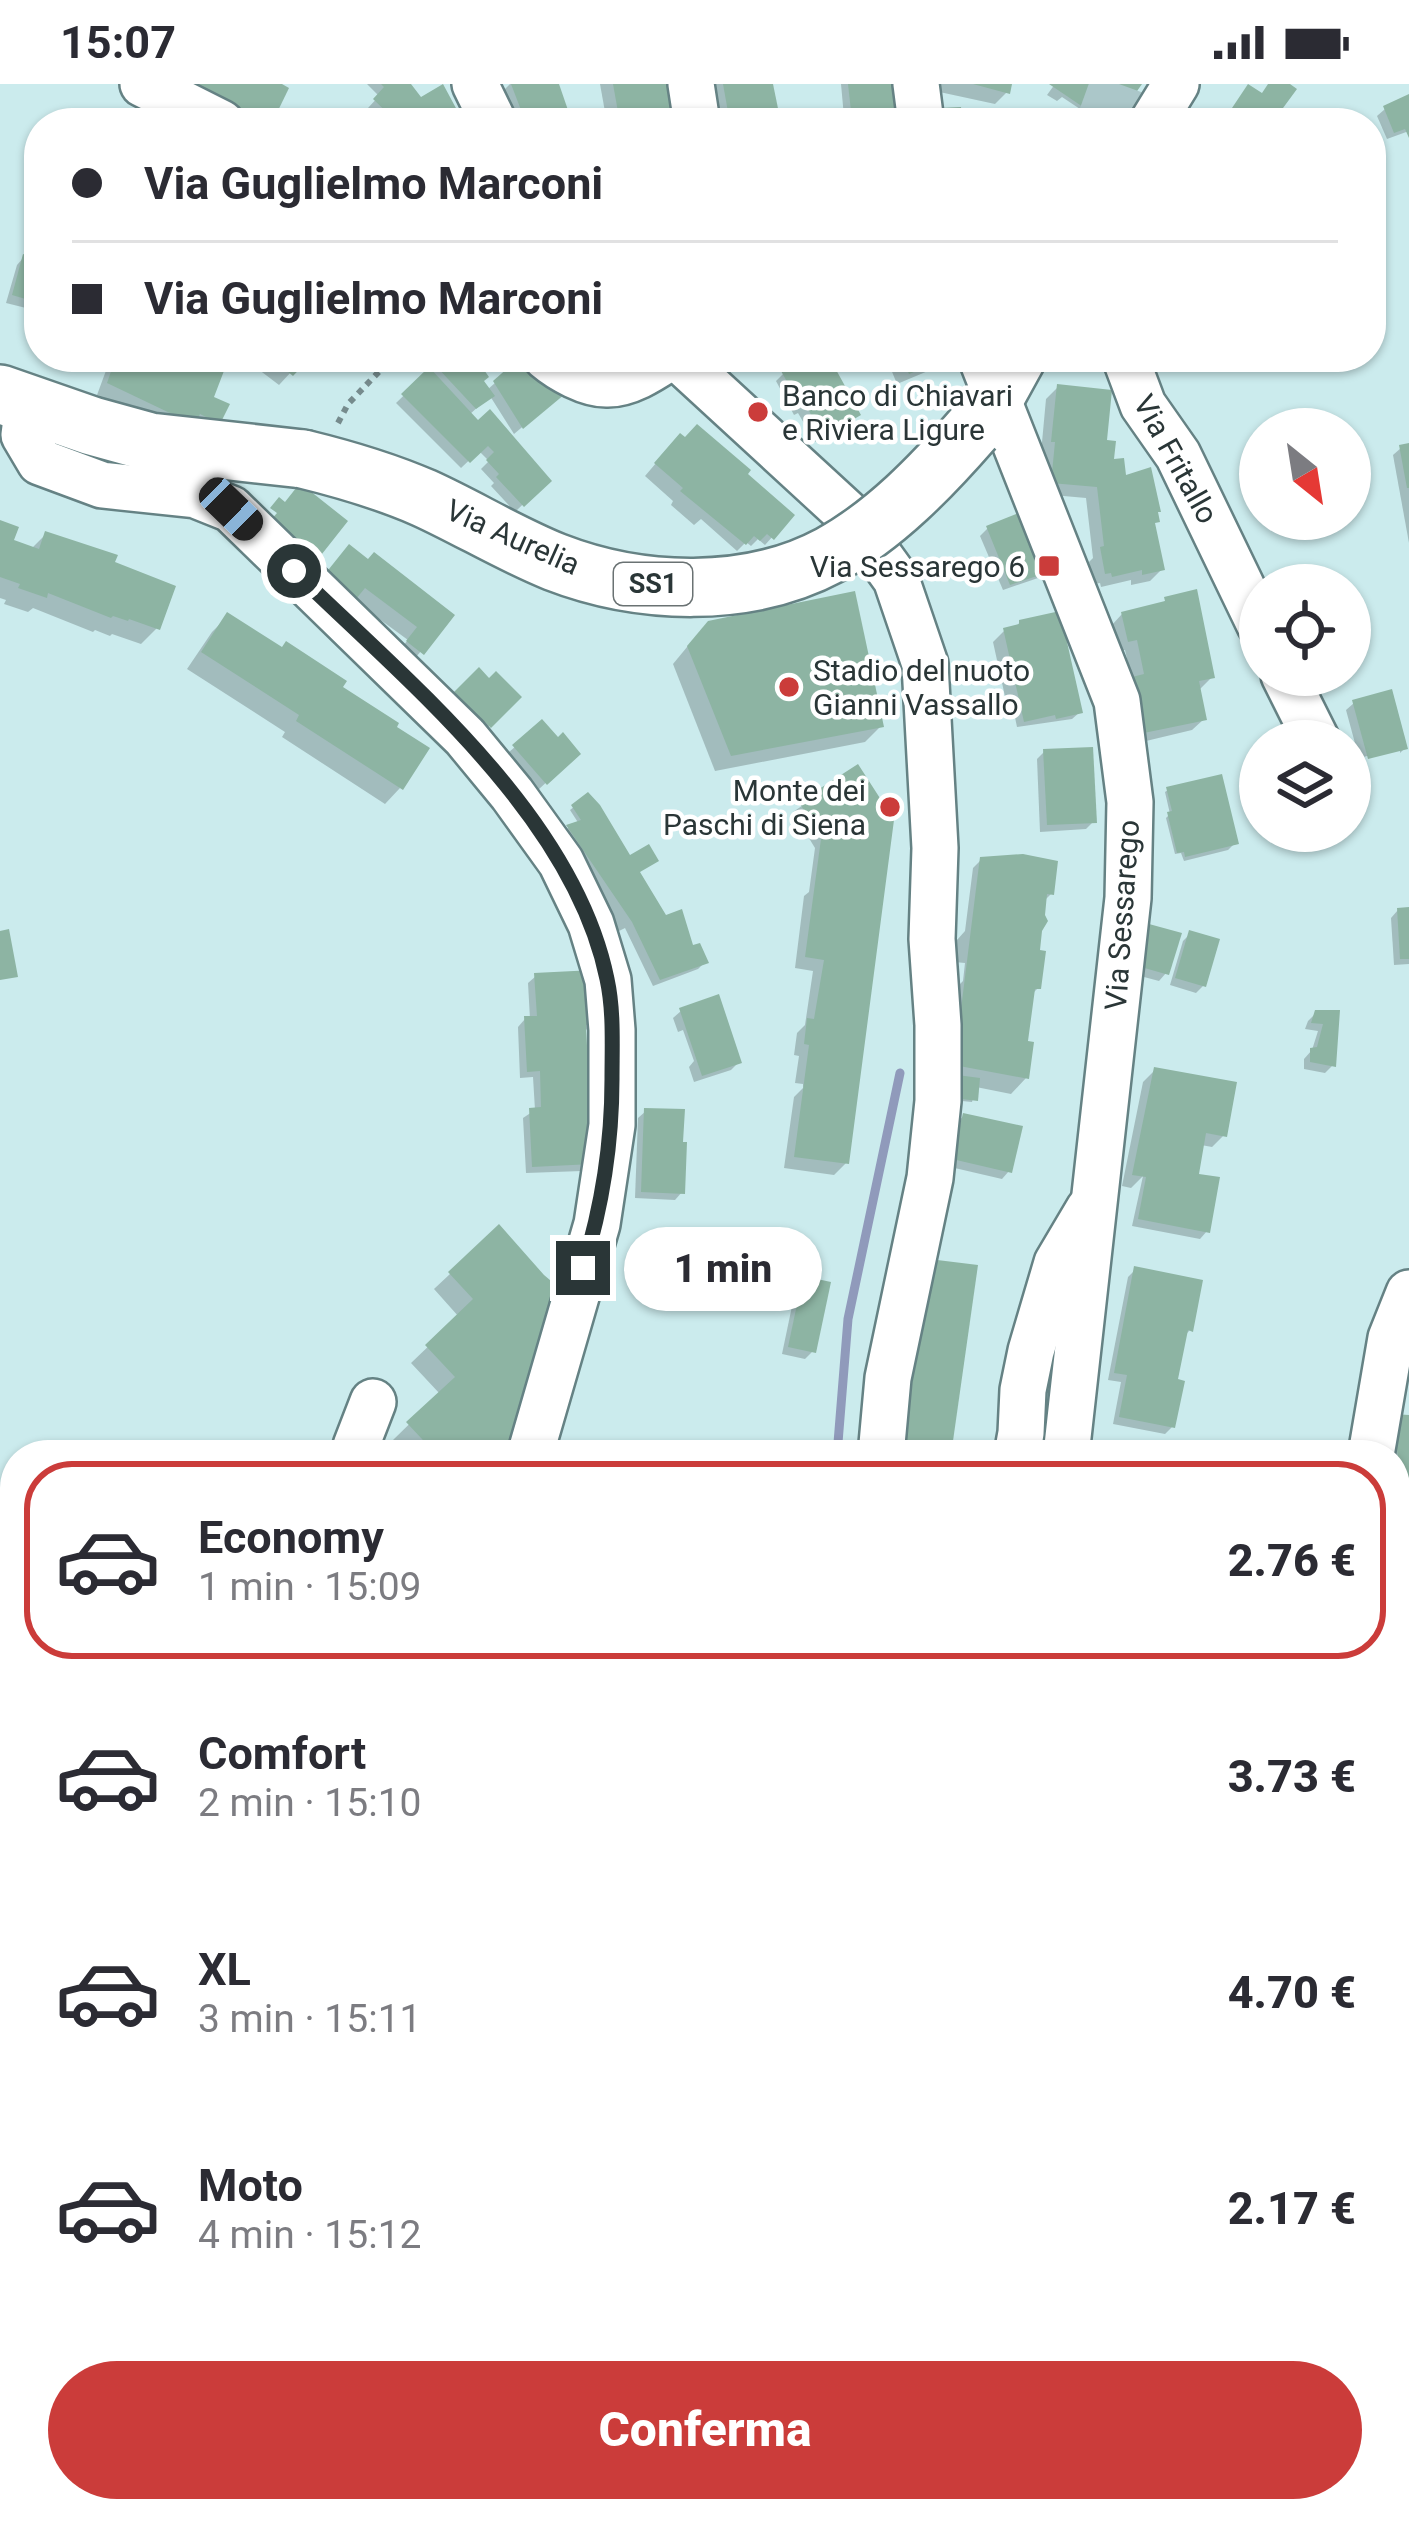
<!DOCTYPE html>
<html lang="it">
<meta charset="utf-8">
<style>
:root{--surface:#fff;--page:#f7f7f7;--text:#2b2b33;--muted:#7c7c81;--line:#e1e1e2;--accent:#cb3c3a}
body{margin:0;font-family:Roboto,sans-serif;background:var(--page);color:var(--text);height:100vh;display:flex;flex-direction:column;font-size:45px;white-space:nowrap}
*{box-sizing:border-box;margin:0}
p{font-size:39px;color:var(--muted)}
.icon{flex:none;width:66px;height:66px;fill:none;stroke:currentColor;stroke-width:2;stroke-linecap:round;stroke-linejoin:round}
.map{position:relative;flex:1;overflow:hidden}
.drawer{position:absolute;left:0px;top:1356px;width:1410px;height:1083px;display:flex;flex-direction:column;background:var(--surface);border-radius:48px 48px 0 0;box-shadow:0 3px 9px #0004}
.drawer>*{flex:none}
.guide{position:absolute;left:24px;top:24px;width:1362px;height:264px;border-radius:48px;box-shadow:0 3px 9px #0004;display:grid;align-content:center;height:264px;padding:0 48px;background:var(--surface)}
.needle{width:78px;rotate:150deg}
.buttons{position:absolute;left:1239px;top:324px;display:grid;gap:24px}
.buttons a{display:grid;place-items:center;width:132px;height:132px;border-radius:50%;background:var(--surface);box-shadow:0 3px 9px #0004;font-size:60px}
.end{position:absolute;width:54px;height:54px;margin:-27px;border:15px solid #2a3637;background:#fff;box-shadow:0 0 0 6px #fff}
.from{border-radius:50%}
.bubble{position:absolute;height:84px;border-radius:42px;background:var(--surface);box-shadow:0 3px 9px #0004;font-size:39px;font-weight:800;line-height:84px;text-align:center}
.car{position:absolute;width:36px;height:72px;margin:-36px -18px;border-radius:15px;box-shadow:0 0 9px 3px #0007;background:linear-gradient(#222 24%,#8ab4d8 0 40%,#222 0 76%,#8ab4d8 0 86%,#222 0)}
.guide b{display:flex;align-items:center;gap:42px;height:114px;font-size:45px}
.guide b+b{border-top:3px solid var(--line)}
.guide i{width:30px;height:30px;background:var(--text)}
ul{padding:21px 0 0;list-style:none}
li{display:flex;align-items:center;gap:36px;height:198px;margin:0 24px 18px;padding:0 24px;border:6px solid transparent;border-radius:48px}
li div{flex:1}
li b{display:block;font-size:45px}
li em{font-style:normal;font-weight:800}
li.active{border-color:var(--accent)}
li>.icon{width:108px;height:108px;stroke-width:1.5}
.cta{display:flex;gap:24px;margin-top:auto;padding:24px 48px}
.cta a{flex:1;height:138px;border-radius:72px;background:var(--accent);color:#fff;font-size:48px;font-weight:800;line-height:138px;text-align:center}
.status{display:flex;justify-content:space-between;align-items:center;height:84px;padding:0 60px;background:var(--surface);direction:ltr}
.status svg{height:33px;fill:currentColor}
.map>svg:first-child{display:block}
</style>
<div class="status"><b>15:07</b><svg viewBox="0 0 49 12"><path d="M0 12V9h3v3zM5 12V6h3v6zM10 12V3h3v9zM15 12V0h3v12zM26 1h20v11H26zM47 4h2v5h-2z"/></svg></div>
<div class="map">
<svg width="1409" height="2437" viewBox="0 0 1409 2437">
<rect width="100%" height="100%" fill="#cbebed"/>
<path fill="#aebda2" d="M0,2000H15V2424H287L292,2437H0Z"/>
<g fill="#0003">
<path d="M367,0H407L420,17L460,39H411L407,31L398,39H383L368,24L379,12Z"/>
<path d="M510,0H556L567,31L558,39H516L504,6Z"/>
<path d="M600,0H670L677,39H607Z"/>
<path d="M715,0H770L778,39H722Z"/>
<path d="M841,0H896V23L889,30L844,33Z"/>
<path d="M922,0H1009L1007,8L995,20L921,4Z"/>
<path d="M1055,0H1138L1110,39H1101L1062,13L1057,17L1047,11Z"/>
<path d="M1409,14V47L1387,55L1377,32L1385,25Z"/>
<path d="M24,173L39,178V240L35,239L38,227L6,219L17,181Z"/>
<path d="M111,273H204L215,341L199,333L180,351L97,311Z"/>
<path d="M242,273H305L279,301Z"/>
<path d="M419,273H439L429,283Z"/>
<path d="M444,273H471L487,306L520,277L553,317L514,350L490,312L469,331L548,396L515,428L491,402L494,399L481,385L489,377L479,367L461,384L396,319L428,288L430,290Z"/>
<path d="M886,273H954L947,279L897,300Z"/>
<path d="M783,290L857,331L850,338L815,358L798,329L794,331L776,297Z"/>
<path d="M1058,303L1104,358L1111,379L1152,441L1162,485L1150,497L1131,501V496L1101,503L1100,499L1094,500L1089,478L1093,474L1086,414L1041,410L1045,369H1041L1046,315Z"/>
<path d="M1409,362V459L1393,371L1401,364Z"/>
<path d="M668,365L731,403L791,432L765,461L758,455L751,462L746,458L737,467L701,435L694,441L671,421L673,417L645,392Z"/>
<path d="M1025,430L1048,486L1041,493L1003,506L980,452L987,445Z"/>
<path d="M0,439L10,458L31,465L46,450L111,480L157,544L141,560L112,550L110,552L95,546L93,548L33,524L28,528L4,520L6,516L0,514Z"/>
<path d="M349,464L451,532L410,580L396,570L408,556L352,515Z"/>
<path d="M1166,516L1212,593L1200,605L1204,635L1192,646L1146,657L1145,653L1128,657L1132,596L1125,566L1116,568L1111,542L1122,530L1160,522Z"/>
<path d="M228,532L340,604L400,704L385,720L282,653L285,648L187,585L212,548Z"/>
<path d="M1020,538L1080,628L1072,635L1017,643L1013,624L1008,626L993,558L1005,546L1015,544Z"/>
<path d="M692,557L881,642L865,658L715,687L673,580Z"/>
<path d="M479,588L518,613L482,649L449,617Z"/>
<path d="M1354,619L1405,664L1400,669V664L1359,674L1346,626Z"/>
<path d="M542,639L557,657L577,670L538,706L507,670Z"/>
<path d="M1044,668L1094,737L1086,745L1040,748L1037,675Z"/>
<path d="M857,684L846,1079L834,1091L784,1084L794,1013L803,1004V1000L795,999L799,972L794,971L797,949L805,941L813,887L795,884L804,812L809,808L815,764L793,728Z"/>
<path d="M1168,706L1235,759L1228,766L1184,777L1181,769L1175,770L1166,734L1170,730L1165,708Z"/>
<path d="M588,712L664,835L705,878L698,885L653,902L625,844L619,847L557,755L568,744L579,740L570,726Z"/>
<path d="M981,776L1051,810L1043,818L1039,846L1038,904L1031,911L1025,960L1026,994L1011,1010L976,1003L972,1018L952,1016L950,910L963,897L965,879L954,878L957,856L965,847L973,784Z"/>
<path d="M1398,826H1409V880L1394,881L1391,834Z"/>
<path d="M1190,850L1203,902L1196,909L1170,901L1183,857Z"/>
<path d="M1178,852L1166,889L1159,897L1129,889Z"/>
<path d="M536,892L593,939L586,946L589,1079L582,1087L526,1089L523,1034L535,1026L533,993L520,994L518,943L525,935H530L528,899Z"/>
<path d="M681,927L739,978L731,986L694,998L689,983L694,977L683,946L678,948L673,934Z"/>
<path d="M1316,929H1337L1333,981L1325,989L1304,985V975L1312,966L1318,947L1305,945L1308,937Z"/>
<path d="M1155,986L1224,1051L1212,1063L1201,1061L1192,1101L1207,1147L1200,1155L1132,1142L1143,1092L1131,1104L1122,1102L1143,998Z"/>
<path d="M646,1027L682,1108L675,1116L635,1114L638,1034Z"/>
<path d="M964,1032L1009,1087L1002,1095L946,1082L956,1039Z"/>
<path d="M499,1144L512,1371H407L393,1356L440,1310L411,1279L459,1233L434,1205Z"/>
<path d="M1135,1186L1190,1246L1183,1253L1175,1298L1172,1343L1165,1350L1113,1340L1121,1298L1108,1296L1128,1193Z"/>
<path d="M804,1195L813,1267L805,1275L782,1270L796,1203Z"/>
<path d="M1409,1334V1467L1395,1463V1371H1390L1387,1340Z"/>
<path d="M132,2424H153L159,2437H139Z"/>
<path d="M352,2424L355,2433L369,2427L368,2424H405L406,2427L394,2437H318Z"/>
<path d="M1259,2424H1390L1407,2437H1277Z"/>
</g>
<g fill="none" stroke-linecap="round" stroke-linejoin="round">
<g stroke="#909abb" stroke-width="9">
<path d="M837,1371L848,1235L900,989"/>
<path d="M1395,2304L1409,2316"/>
<path d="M976,2424L982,2437"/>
<path d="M546,2437V2424"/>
</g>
</g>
<g fill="#8db4a3">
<path d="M170,0H282L289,4L272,39H253Z"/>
<path d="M381,0H411L421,13L443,0L464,39H422L415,27L402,39H398L373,15L384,3Z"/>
<path d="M511,0H559L570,32L542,39H526Z"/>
<path d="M613,0H673L680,39H620Z"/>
<path d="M723,0H773L781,39H730Z"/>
<path d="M848,0H897L899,24L851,27Z"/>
<path d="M973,0H1012L1010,10Z"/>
<path d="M1049,0H1142L1116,37L1090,20L1086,25Z"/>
<path d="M1248,0L1262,9L1268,0H1290L1297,5L1272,39H1228L1224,36Z"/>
<path d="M1409,10V54L1405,45L1394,49L1383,22Z"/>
<path d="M961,23L962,30L996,39H939V24Z"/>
<path d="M23,170L39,175V219L12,211Z"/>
<path d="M116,273H212L227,279L214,313L230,320L220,340L200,330L195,341L107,299Z"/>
<path d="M270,273H311L293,292Z"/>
<path d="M433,273H475L489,293L484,297L495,312L476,325L435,281L438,277Z"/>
<path d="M520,273L565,310L523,345L493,297Z"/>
<path d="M819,273H829L861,331L823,353L807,323L803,326L781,287Z"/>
<path d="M902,273H951L909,290Z"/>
<path d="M429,283L478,336L490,325L552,397L524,423L496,393L499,390L486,376L494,368L488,362L470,379L401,310Z"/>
<path d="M1057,300L1112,306L1107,356L1116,357L1114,375L1124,374L1126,391L1151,383L1161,428H1158L1160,438L1155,439L1165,486L1142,491V486L1112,493L1111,489L1105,490L1100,463L1104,462L1097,403L1051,399L1055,358H1051Z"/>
<path d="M697,340L751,386L748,390L795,431L774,456L767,450L760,457L754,452L746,461L680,407L683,404L654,379L680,349L685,353Z"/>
<path d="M1409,359V404H1407L1399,361Z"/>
<path d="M300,399L348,437L318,475L270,437L277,429L270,424L279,413L285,418Z"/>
<path d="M1026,426L1052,487L1010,501L986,442Z"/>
<path d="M0,436L19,443L14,456L39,465L45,447L118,471L115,478L176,502L160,546L129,535L128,537L113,532L111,534L48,509L47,514L18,504L20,500L0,493Z"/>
<path d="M349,460L368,475L374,468L455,531L424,571L406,557L417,543L365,504L356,515L325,490Z"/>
<path d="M1197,505L1215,594L1199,597L1207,636L1134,651L1124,595L1144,590L1137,556L1128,558L1121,528L1165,517L1164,513Z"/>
<path d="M855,507L884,643L731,672L687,562L708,537Z"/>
<path d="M1060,527L1083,629L1056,635L1055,631L1024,638L1003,544L1019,540V536Z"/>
<path d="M227,528L282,563L286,557L347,597L343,603L399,639L397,643L430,664L403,706L296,637L299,631L201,568Z"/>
<path d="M479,583L489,594L496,587L522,613L491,644L454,608Z"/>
<path d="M1392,605L1408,665L1368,675L1352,616Z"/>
<path d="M542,635L558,653L563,648L581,670L547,701L512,661Z"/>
<path d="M1093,663L1097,739L1047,741L1043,665Z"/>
<path d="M858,680L894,736L849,1080L794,1073L809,961L804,960L807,934L814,935L824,876L805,873L821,755L799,718Z"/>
<path d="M1222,690L1239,760L1185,773L1184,768L1177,769L1167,728L1172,727L1166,703Z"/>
<path d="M588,708L600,721L630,771L649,760L659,777L640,788L666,831L682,825L693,861L700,859L709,879L660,896L632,838L566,741L581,736L571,721Z"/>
<path d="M1023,770L1058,777L1054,811L1047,810L1045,831L1048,837L1042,847L1040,866L1046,867L1041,905H1035L1028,957L1034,958L1029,995L954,981L980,773Z"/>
<path d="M1409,823V875H1400L1397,824Z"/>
<path d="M1149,840L1182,849L1169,891L1134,881Z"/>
<path d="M9,845L18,893L0,896V847Z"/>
<path d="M1189,846L1220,855L1206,903L1175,894Z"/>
<path d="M594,886L597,940L586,941L588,982H600L592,1080L532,1083L529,1024L541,1023L540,987L527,988L524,932H537L534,889Z"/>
<path d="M719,910L742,979L702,992L679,924Z"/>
<path d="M1315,926H1340L1336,983L1310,978V964L1317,963L1323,940L1311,939Z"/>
<path d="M1154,983L1237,998L1227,1053L1206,1049L1199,1090L1220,1093L1210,1149L1138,1135L1146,1093L1132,1091Z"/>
<path d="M957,991L980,994L978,1017L953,1014Z"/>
<path d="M644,1024L685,1025L683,1058H687L685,1110L641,1108Z"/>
<path d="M963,1029L1023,1042L1012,1089L952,1075Z"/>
<path d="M499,1140L544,1191L563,1207L518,1371H437L406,1338L455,1293L425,1261L473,1215L448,1188Z"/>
<path d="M929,1175L978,1181L951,1371L900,1368Z"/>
<path d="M1134,1182L1203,1196L1193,1248L1188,1246L1178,1295L1185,1297L1175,1344L1119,1333L1127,1291L1114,1289Z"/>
<path d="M803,1192L831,1198L816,1269L788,1263Z"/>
<path d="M1393,1330L1409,1331V1459L1395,1454V1408L1400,1391Z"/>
<path d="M0,2102L15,2103V2122H0Z"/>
<path d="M142,2424H155L162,2437H149Z"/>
<path d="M323,2424H355L357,2429L367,2425L373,2437H327Z"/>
<path d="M379,2424H408L410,2427L394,2437H386Z"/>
<path d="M1288,2424H1395L1409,2437H1306Z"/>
</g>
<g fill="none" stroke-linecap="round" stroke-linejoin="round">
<path stroke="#abc7c9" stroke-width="57" stroke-dasharray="57 28" stroke-linecap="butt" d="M1105,39L1119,0"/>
<defs>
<g id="minor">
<path d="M143,0L221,39"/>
<path d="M475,0L494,39"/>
<path d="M691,0L697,39"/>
<path d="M916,0L921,39"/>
<path d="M1152,39L1176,0"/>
<path d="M546,273C560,285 588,301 608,300C630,300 653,284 670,273"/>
<path d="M677,273L852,434L896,495L925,580L935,764L932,855L938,941V1017L930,1094L888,1294L881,1371"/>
<path d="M981,273L1117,617L1130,718L1128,814L1066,1371"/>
<path d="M1125,273L1143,321L1178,371L1260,541"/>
<path d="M28,320L24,351L40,378L102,401L196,411L231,425L465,653L512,710L561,778L591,840L608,896L612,946V1041L597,1140L530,1371"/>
<path d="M1284,591L1317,657"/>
<path d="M355,1371L356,1362L373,1318"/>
<path d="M1017,1371L1021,1349L1023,1306L1031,1267L1057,1179L1089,1125"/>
<path d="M1371,1371L1391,1254L1409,1209"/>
<path d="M1395,1528L1409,1552"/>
<path d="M1395,1613L1409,1645"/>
<path d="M1395,1705L1409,1734"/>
<path d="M0,2320L15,2375"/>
<path d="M1395,2349L1409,2363"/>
<path d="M29,2424L32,2437"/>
<path d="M303,2424L307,2437"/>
</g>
<g id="major">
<path d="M0,310L92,342L150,358L303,375"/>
<path d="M973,345L995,313L1017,273"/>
</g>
</defs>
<use href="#minor" stroke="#658284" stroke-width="50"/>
<use href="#major" stroke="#658284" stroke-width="62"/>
<g stroke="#768b8d" stroke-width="6" stroke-dasharray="6 6" stroke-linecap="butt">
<path d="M745,285L769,273"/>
<path d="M338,339L348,320L393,273"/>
<path d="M664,2437L672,2424"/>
<path d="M756,2437L772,2424"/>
<path d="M1036,2437L1051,2424"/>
</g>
<use href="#minor" stroke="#fff" stroke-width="45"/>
<use href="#major" stroke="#fff" stroke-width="57"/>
<defs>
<path id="major-bridge" d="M303,375C344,385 385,397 424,414C468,434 510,460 555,478C640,511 748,515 830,471C885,441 932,392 973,345"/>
</defs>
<use href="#major-bridge" stroke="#658284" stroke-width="62" stroke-linecap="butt"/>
<use href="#major-bridge" stroke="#fff" stroke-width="57"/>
</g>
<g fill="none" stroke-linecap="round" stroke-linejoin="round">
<path stroke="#2a3637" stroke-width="15" d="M294,487C408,598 574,732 607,895C614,927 612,962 612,995C612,1060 602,1123 583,1184"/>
</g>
<g fill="#cb3c3a" stroke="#fff" stroke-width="4.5">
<circle cx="758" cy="328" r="12"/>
<rect x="1037" y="470" width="24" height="24" rx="6"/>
<circle cx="789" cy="603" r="12"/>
<circle cx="890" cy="723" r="12"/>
</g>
<g text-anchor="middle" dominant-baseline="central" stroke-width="9" stroke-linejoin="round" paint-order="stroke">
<rect fill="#fff" stroke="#6a7273" stroke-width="3" x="614" y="479" width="78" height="42" rx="9"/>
<g font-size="27" font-weight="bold" fill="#2a3637">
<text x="653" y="500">SS1</text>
</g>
<g font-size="30" fill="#2a3637" stroke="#fff" text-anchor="start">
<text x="782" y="311">Banco di Chiavari<tspan x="782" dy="34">e Riviera Ligure</tspan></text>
<text x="1025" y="482" text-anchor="end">Via Sessarego 6</text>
<text x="813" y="586">Stadio del nuoto<tspan x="813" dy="34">Gianni Vassallo</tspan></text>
<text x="866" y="706" text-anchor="end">Monte dei<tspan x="866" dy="34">Paschi di Siena</tspan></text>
</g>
<g font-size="30" fill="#2a3637" stroke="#fff">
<text transform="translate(1176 375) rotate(61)">Via Fritallo</text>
<text transform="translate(513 453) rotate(24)">Via Aurelia</text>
<text transform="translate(1122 831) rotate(-86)">Via Sessarego</text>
</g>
</g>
</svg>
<div class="buttons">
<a><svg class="needle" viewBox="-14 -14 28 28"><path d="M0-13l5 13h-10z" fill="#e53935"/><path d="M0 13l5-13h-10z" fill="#7c7c81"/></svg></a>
<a><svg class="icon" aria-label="locate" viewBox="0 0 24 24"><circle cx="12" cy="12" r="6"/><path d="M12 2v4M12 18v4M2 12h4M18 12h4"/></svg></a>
<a><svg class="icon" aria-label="layers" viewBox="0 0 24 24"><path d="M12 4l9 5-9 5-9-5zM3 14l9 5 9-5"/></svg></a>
</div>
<i class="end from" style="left:294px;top:487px"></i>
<i class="end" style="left:583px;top:1184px"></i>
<div class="bubble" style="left:624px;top:1143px;width:198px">1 min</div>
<i class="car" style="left:231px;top:425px;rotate:134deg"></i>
<div class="guide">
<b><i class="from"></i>Via Guglielmo Marconi</b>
<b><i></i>Via Guglielmo Marconi</b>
</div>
<section class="drawer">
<ul>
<li class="active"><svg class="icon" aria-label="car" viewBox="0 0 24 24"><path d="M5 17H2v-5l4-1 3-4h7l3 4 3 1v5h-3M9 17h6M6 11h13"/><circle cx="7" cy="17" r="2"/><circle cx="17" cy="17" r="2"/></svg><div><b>Economy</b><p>1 min · 15:09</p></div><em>2.76 €</em></li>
<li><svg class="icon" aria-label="car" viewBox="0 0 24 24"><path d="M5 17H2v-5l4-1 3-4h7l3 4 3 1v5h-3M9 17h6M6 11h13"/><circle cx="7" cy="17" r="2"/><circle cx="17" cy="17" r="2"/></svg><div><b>Comfort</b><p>2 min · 15:10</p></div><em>3.73 €</em></li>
<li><svg class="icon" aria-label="car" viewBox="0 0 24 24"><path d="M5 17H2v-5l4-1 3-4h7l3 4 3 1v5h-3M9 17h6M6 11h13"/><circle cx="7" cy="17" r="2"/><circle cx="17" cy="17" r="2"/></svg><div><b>XL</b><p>3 min · 15:11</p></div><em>4.70 €</em></li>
<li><svg class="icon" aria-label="car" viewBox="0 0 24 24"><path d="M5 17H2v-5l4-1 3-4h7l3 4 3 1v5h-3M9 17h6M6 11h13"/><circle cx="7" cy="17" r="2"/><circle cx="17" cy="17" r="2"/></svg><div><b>Moto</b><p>4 min · 15:12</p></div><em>2.17 €</em></li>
</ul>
<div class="cta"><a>Conferma</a></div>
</section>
</div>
